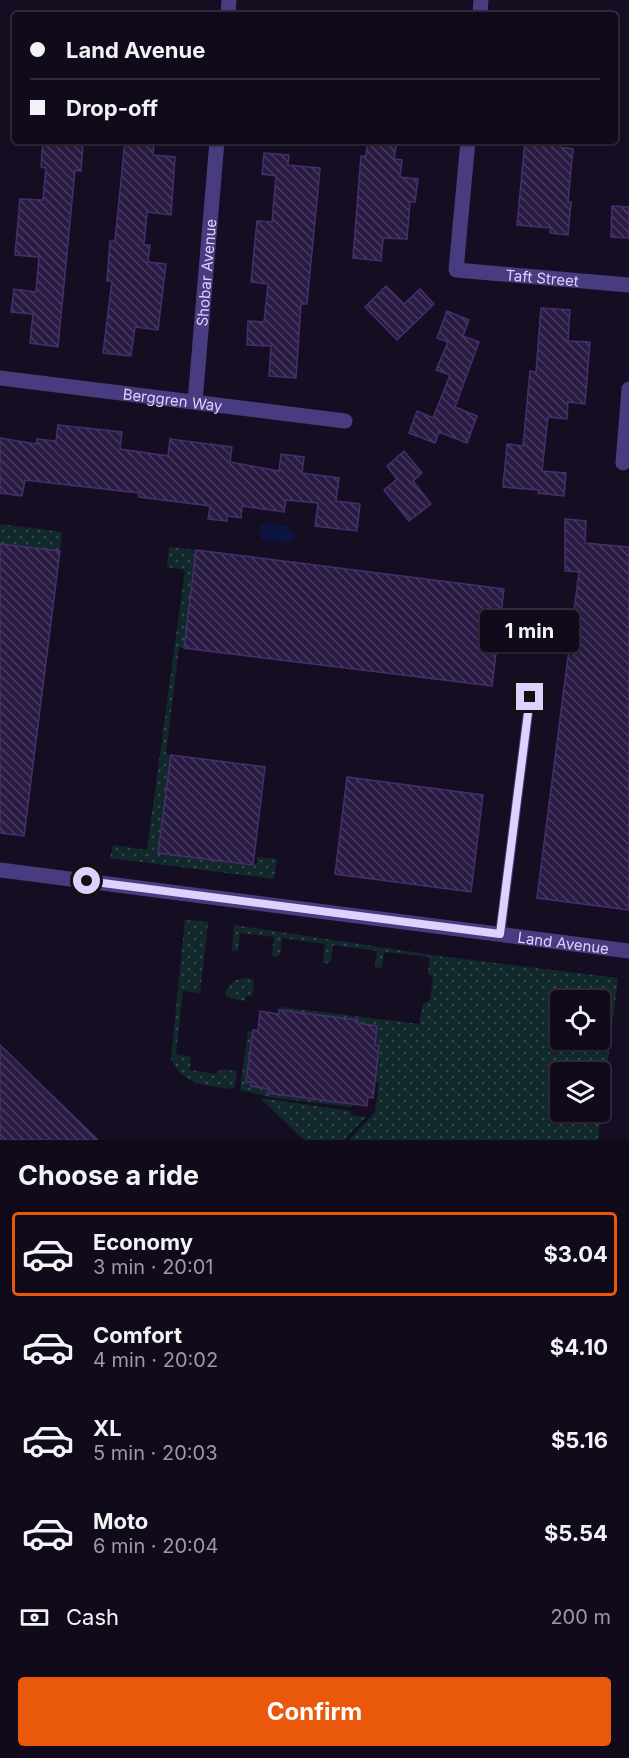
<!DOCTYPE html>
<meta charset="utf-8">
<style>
:root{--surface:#100a1a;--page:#191323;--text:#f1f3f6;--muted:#9c9aa2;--line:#302b39;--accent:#ea580c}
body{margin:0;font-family:Inter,sans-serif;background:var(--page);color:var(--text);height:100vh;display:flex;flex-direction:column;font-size:22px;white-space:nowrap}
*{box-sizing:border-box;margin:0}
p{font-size:20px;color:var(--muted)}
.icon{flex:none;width:33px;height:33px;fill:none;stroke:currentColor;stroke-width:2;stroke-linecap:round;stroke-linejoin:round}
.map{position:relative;height:1140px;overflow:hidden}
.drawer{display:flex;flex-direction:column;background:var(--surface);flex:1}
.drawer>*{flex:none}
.guide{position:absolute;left:12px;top:12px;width:606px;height:132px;border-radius:6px;box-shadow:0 2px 4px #0004,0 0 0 2px var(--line);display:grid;align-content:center;height:132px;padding:0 18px;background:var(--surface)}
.fabs{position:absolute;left:550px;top:990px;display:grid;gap:12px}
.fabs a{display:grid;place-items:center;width:60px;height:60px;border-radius:6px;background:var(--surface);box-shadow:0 2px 4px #0004,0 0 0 2px var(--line);font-size:30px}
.end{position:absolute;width:27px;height:27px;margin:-14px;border:8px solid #ded1fe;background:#111;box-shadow:0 0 0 3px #111}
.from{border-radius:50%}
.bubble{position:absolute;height:42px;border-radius:6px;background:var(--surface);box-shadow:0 2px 4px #0004,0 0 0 2px var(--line);font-size:20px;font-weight:700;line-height:42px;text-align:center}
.guide b{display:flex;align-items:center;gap:21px;height:57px;font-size:22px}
.guide b+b{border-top:2px solid var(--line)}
.guide i{width:15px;height:15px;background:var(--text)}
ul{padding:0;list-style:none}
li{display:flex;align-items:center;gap:18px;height:84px;margin:0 12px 9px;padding:0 6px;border:3px solid transparent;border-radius:6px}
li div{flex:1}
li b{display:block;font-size:22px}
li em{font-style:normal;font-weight:700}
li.active{border-color:var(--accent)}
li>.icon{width:54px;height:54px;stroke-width:1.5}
h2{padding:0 18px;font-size:27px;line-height:72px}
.pay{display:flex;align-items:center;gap:15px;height:66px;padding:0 18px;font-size:22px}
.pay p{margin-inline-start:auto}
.button{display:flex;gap:12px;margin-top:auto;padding:12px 18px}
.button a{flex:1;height:69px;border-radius:6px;background:var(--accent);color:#fff;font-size:24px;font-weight:700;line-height:69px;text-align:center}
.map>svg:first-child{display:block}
</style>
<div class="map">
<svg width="629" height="1140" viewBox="0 0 629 1140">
<defs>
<pattern id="grass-dots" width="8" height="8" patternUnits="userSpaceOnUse" patternTransform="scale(1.5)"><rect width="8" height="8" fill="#12292c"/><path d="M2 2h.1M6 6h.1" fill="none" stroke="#34474c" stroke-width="1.8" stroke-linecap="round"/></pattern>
<pattern id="building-back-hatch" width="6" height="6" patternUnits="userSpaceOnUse" patternTransform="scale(1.5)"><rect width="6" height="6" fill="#2a1b43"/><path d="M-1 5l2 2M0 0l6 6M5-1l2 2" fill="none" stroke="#483b5f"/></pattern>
</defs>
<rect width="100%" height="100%" fill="#150e23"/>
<g fill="url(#grass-dots)" fill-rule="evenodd">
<path d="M0,524L62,532L60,551L0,544Z"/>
<path d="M169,547L196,550L184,648L179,647L166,754L171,755L158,852L253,865L257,863V857L277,859L274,879L110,858L113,845L147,850L185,570L167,567Z"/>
<path d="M185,920L208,922L200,993L183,991L176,1054L191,1057L190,1070L216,1074L221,1069L237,1071L234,1089C208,1086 182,1086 171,1058Z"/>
<path d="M234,925L439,956L618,978L598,1140H349L375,1112L379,1083L375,1082L379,1046L375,1045L377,1026L357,1023V1020L279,1010L280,1007L419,1024L423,1004L430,1000L433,977L428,974L430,957L384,952L382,967L377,969L375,967L377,951L333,945L331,961L326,964L323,962L325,944L282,938L280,955L275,957L272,955L274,937L240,933L238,950L232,951ZM561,1000H600V1040H561ZM561,1072H600V1112H561Z"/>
<path d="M248,978L254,980L252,996H246L245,1001L226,997C225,984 236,978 248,978Z"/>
<path d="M248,1031L252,1032L246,1081L251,1082V1086L269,1088V1093L347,1103L352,1099L351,1107L274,1098L240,1090Z"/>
<path d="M260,1098L351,1111V1115L366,1117L344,1140H304Z"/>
</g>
<path fill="#0b153f" d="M265,523L289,526L291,531H295L294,539L285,542L261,539L260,526Z"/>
<g fill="url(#building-back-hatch)" stroke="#452e6e" stroke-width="1.5">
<path d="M43,141L83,143L81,171L75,170L58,347L30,343L33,314L11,312L14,289L36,292L39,257L15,255L20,199L43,200L46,168L41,167Z"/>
<path d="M125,141H154L153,155L175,157L171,215L147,212L144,245H150L148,262L166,264L158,330L135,327L131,356L103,353L112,281H107L110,241H115Z"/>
<path d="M368,141H397L394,159L402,160L400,177L418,179L415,202H410L407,239L383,238L381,261L353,258L361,156H366Z"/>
<path d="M525,141H560V147L573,149L568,202H571L568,235L550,233L551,228L517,225Z"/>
<path d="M264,153L289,155L288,165L320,168L307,304H301L296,378L269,376L271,346L247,345L248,321L264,322L268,284L251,282L257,221L272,222L276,176L262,174Z"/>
<path d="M612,206L629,207V238L611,237Z"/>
<path d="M386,286L404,304L420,289L434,304L397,340L365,307Z"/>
<path d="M541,308L570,310L568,341L590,342L585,404L568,402L567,419L548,417L542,471L566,473L564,496L538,493L539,490L503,487L507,444L523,446L530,371L536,372Z"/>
<path d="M447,311L469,320L463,336L479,342L455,407L477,416L467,443L439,432L435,443L409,433L417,411L433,418L450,375L436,370L448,342L437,338Z"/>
<path d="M58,425L122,432L120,449L168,456L170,439L232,447L230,462L279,471L281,454L304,457L302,473L339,478L336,501L360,504L357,531L315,526L318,503L286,500L284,512L242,506L241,518L227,516V521L208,519L210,506L139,497V493L25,480L22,496L0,493V438L36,444L37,439L56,441Z"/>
<path d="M404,451L422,473L413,481L431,504L409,521L384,490L397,479L387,466Z"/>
<path d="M565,519L586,521L585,543L629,547V910L537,898L579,572L565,571Z"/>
<path d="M0,544L60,551L24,836L0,833Z"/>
<path d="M196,550L504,589L492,686L184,648Z"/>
<path d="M171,755L265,767L253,865L158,853Z"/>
<path d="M347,777L483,795L471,892L335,874Z"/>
<path d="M279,1010L358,1020L357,1023L377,1026L375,1045L379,1046L375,1082L373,1098L368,1097L367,1106L268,1093L269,1089L251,1086V1082H246L253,1030H258L260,1011L279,1014Z"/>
<path d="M0,1045L98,1140H0Z"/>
</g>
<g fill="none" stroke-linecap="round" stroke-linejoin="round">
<path stroke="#493b80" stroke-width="10" d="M500,935L530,697"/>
<g stroke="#493b80" stroke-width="15">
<path d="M228,15L229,0"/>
<path d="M480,15L481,0"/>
<path id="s1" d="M468,141L456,270L629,285"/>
<path id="s2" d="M0,378L345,421"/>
<path id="s3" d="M195,402L217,141"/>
<path d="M623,463L629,389"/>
<path id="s4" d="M0,870L629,951"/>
</g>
</g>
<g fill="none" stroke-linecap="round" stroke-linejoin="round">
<path stroke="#ded1fe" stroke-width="8" d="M87,881L500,934L530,697"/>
</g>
<g text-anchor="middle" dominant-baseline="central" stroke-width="6" stroke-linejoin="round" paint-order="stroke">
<g font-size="15" fill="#ded1fe" stroke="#150e23">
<text stroke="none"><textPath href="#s3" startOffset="130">Shobar Avenue</textPath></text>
<text stroke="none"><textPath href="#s1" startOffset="216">Taft Street</textPath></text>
<text stroke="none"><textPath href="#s2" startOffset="174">Berggren Way</textPath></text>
<text stroke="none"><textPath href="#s4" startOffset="568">Land Avenue</textPath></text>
</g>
</g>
</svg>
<div class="fabs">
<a><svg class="icon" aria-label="locate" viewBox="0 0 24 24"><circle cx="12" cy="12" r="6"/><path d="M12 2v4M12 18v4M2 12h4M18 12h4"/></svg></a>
<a><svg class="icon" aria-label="layers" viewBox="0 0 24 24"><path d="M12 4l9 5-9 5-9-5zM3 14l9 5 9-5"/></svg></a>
</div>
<i class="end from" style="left:87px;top:881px"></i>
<i class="end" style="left:530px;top:697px"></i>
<div class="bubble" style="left:480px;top:610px;width:99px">1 min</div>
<div class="guide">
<b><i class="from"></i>Land Avenue</b>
<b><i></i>Drop-off</b>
</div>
</div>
<section class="drawer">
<h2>Choose a ride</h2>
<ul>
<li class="active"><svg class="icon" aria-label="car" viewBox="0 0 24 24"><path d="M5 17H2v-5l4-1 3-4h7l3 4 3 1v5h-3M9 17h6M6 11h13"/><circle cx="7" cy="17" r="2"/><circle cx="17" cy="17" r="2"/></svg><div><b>Economy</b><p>3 min · 20:01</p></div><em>$3.04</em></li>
<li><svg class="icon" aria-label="car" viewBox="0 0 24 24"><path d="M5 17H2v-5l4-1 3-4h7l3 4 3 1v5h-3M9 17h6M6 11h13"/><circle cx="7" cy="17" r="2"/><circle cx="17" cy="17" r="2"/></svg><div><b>Comfort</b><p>4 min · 20:02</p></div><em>$4.10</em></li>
<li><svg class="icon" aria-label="car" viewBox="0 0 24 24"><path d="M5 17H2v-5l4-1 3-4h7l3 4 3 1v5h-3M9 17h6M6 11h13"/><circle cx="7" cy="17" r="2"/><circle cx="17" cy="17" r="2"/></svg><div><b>XL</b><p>5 min · 20:03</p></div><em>$5.16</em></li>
<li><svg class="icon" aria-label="car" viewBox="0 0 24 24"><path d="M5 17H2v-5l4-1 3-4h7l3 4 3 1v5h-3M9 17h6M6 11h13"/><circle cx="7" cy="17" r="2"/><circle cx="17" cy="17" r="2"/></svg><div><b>Moto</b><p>6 min · 20:04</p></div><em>$5.54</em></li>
</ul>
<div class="pay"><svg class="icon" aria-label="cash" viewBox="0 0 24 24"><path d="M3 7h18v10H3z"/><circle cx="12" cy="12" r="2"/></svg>Cash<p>200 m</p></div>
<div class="button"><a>Confirm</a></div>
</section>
